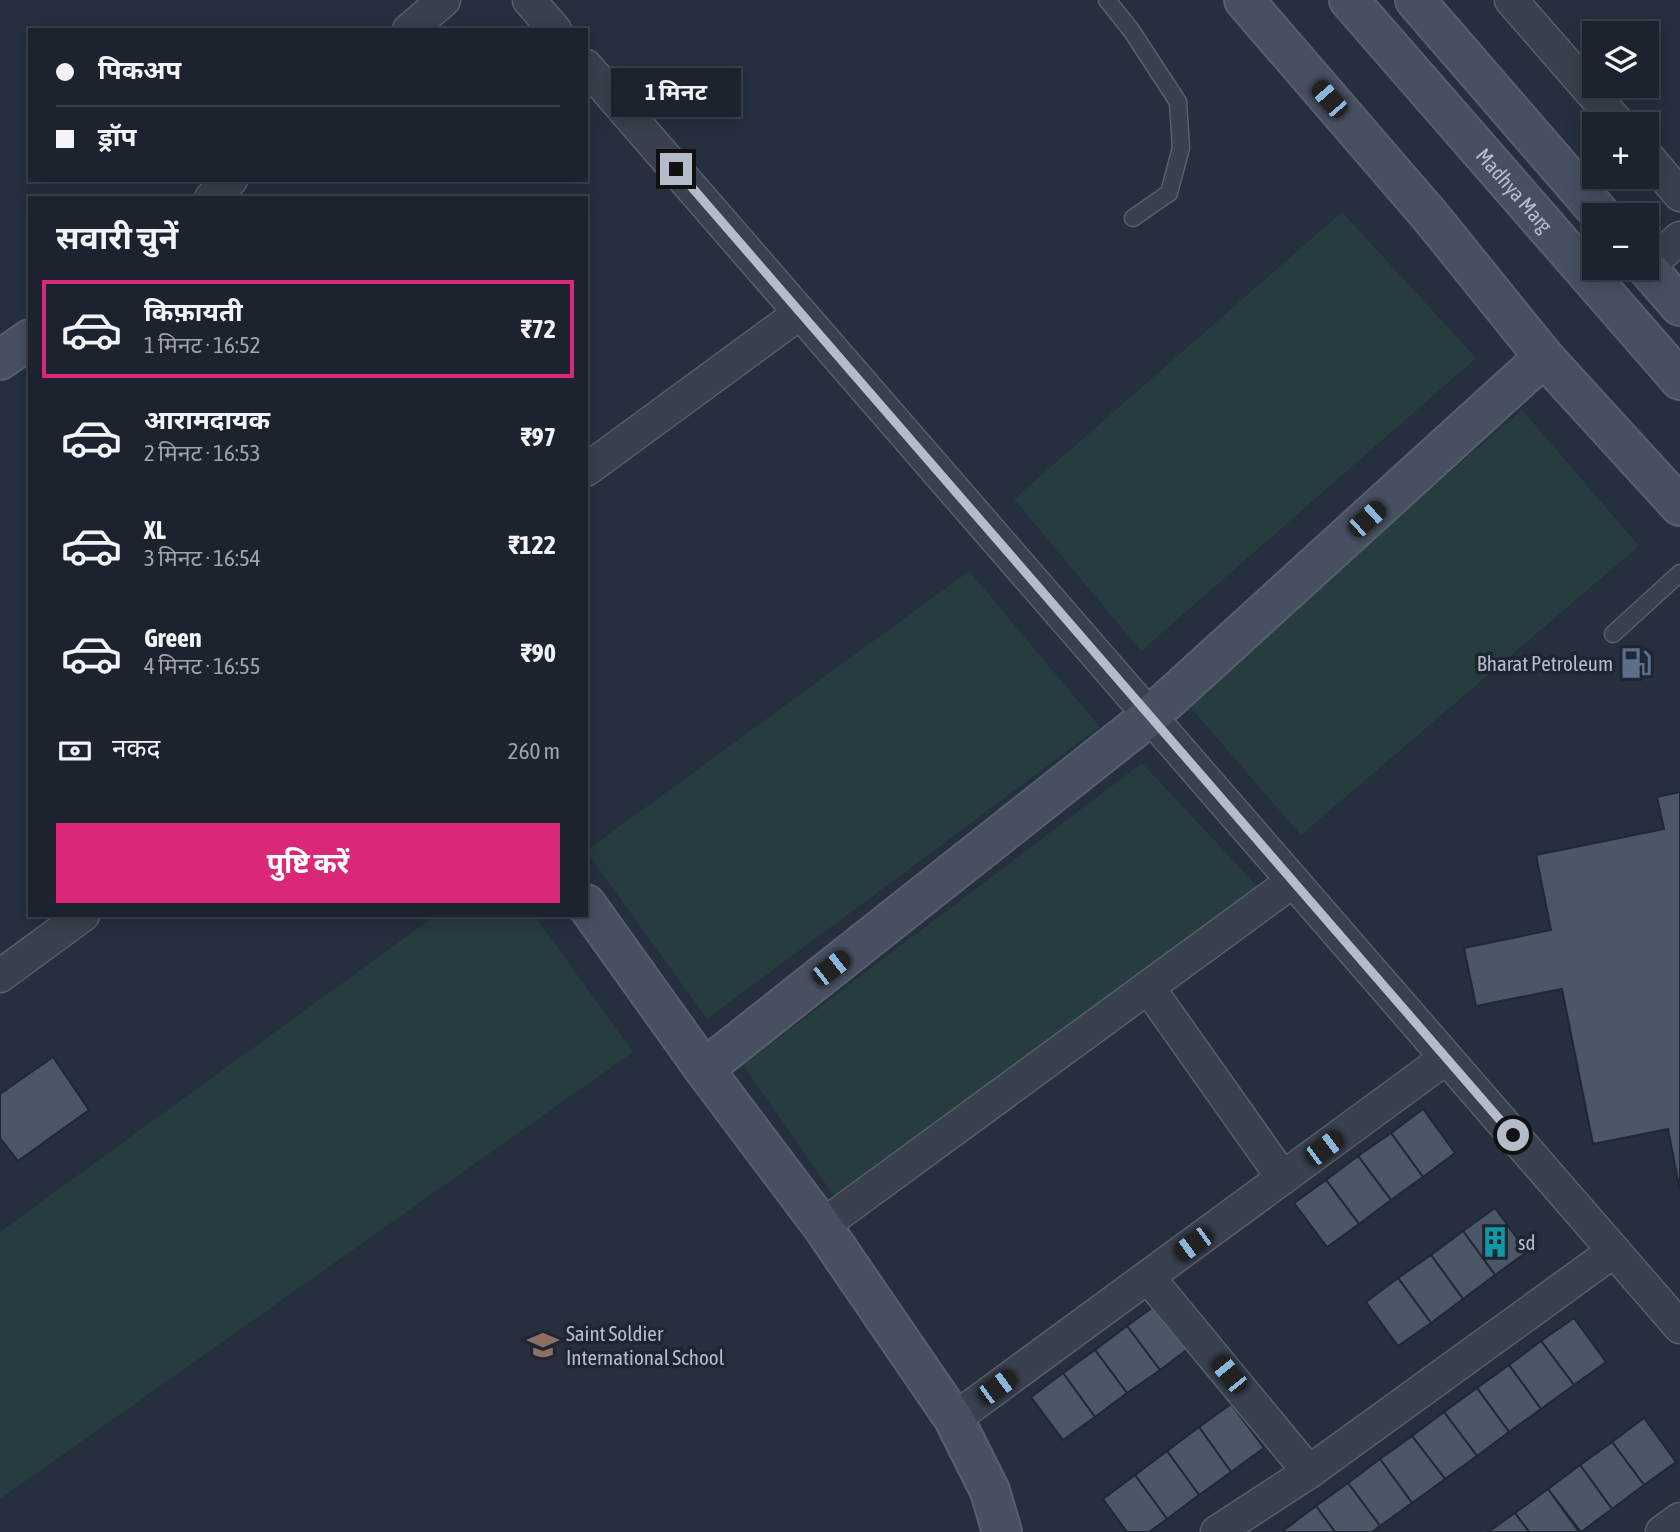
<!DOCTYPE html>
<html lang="hi">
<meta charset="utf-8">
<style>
:root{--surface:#1c232e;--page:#252b36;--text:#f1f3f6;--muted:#a0a4aa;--line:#3a404a;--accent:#db2777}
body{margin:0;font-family:"Asap Condensed","Noto Sans Devanagari",sans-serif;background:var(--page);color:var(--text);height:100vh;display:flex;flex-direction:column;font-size:26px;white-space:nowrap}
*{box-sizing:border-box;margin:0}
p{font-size:23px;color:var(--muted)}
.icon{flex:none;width:38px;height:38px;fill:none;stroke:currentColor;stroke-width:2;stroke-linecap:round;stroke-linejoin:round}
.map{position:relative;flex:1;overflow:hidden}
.panel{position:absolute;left:28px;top:196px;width:560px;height:721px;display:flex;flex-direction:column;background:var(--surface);border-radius:0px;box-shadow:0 4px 18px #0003,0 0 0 2px var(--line)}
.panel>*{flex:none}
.guide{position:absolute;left:28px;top:28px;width:560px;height:154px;border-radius:0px;box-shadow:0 4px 18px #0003,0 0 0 2px var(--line);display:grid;align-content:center;height:154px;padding:0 28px;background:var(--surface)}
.controls{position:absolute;left:1582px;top:21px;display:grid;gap:14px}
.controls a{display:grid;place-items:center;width:77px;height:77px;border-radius:0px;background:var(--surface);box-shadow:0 4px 18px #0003,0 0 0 2px var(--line);font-size:35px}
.end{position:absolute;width:32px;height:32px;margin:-16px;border:9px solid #b5bcc9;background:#111;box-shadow:0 0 0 4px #111}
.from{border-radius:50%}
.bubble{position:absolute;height:49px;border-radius:0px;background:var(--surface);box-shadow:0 4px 18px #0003,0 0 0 2px var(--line);font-size:23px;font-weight:700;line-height:49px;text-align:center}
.car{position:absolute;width:21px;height:42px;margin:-21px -10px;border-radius:9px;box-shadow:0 0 5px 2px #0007;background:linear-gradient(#222 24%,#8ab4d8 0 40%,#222 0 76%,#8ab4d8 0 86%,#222 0)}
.guide b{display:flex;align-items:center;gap:24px;height:66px;font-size:26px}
.guide b+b{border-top:2px solid var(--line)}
.guide i{width:18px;height:18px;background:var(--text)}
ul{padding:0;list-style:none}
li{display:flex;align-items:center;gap:21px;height:98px;margin:0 14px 10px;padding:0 14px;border:4px solid transparent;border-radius:0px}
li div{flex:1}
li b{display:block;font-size:26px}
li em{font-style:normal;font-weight:700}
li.current{border-color:var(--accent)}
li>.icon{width:63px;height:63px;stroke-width:1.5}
h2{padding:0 28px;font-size:32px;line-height:84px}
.pay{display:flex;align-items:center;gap:18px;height:77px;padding:0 28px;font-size:26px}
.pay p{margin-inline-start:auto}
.primary-button{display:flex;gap:14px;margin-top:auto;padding:14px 28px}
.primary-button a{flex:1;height:80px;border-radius:0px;background:var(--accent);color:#fff;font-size:28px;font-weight:700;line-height:80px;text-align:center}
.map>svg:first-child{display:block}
</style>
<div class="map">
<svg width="1680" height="1532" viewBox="0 0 1680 1532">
<rect width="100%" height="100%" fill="#252f3e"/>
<g fill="#273c3f">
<path d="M1342,212L1476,358L1141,651L1014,499Z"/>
<path d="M1522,410L1639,546L1301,835L1184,700Z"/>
<path d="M969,571L1100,727L707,1019L586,851Z"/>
<path d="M1142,763L1260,889L834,1196L743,1065Z"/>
<path d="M436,915H534L633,1052L0,1499V1232Z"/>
</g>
<g fill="#4b5667" stroke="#202835" stroke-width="2">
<path d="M1680,792V1191L1668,1129L1593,1144L1562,989L1476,1006L1464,948L1551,930L1536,855L1664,829L1657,797Z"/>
<path d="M53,1057L89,1110L18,1161L0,1138V1094Z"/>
<path d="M1423,1109L1455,1153L1423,1177L1391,1133Z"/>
<path d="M1391,1133L1423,1177L1391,1200L1358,1156Z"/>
<path d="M1358,1156L1391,1200L1359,1224L1326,1180Z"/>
<path d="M1326,1180L1359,1224L1327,1247L1294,1203Z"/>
<path d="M1495,1208L1527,1252L1495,1275L1463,1231Z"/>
<path d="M1463,1231L1495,1275L1463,1299L1431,1255Z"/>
<path d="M1431,1255L1463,1299L1431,1323L1398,1278Z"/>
<path d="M1398,1278L1431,1323L1398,1346L1366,1302Z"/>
<path d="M1160,1302L1192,1346L1160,1370L1127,1326Z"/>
<path d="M1574,1318L1606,1362L1574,1385L1541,1341Z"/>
<path d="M1127,1326L1160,1370L1127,1393L1095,1350Z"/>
<path d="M1541,1341L1574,1385L1541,1409L1509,1365Z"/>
<path d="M1095,1350L1127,1393L1095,1417L1063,1373Z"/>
<path d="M1509,1365L1541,1409L1509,1432L1477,1388Z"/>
<path d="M1063,1373L1095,1417L1063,1440L1031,1397Z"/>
<path d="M1477,1388L1509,1432L1477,1456L1444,1412Z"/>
<path d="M1231,1404L1264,1448L1231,1472L1199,1427Z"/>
<path d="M1444,1412L1477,1456L1445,1479L1412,1436Z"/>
<path d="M1644,1418L1676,1462L1644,1485L1612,1442Z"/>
<path d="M1199,1427L1231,1472L1199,1495L1167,1451Z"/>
<path d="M1412,1436L1445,1479L1412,1503L1380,1459Z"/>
<path d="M1612,1442L1644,1485L1612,1509L1580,1465Z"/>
<path d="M1167,1451L1199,1495L1167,1519L1135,1475Z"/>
<path d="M1380,1459L1412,1503L1380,1526L1348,1483Z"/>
<path d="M1580,1465L1612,1509L1581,1532L1548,1489Z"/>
<path d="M1135,1475L1167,1519L1149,1532H1127L1103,1499Z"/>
<path d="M1348,1483L1380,1526L1372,1532H1335L1316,1506Z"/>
<path d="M1548,1489L1579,1532H1529L1515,1513Z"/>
<path d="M1316,1506L1335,1532H1285L1284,1530Z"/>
<path d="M1515,1513L1529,1532H1488Z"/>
</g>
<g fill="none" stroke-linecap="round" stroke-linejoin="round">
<defs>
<g id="lane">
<path d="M1107,0L1131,30L1178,102L1181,148L1169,193L1133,218"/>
<path d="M1613,634L1680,573"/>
</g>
<g id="street">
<path d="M529,0L555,30"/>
<path d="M1511,0L1619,124"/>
<path d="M409,30L444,0"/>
<path d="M586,66L1680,1327"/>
<path d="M1647,156L1680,195"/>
<path d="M211,198L231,180"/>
<path d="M1647,267L1680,238"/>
<path d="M586,470L800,313"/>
<path d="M0,976L83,915"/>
<path d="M1148,987L1283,1178"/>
<path d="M822,1226L1293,881"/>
<path d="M1148,1277L1309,1472"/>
<path d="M954,1419L1446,1058"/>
<path d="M1217,1532L1309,1472L1614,1251"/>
<path d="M1662,1532L1680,1519"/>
</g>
<g id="secondary">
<path d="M1244,0L1431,217L1544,357L1680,506"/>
<path id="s1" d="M1349,0L1680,380"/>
<path d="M1415,0L1601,215"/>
<path d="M1647,268L1680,306"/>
<path d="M0,360L30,339"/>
<path d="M586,904L704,1069L822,1226L954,1419L990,1491L1002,1532"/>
<path d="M704,1069L1150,716L1544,357"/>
</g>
</defs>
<use href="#lane" stroke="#575f6c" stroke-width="19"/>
<use href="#street" stroke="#575f6c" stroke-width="35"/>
<use href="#secondary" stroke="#575f6c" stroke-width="42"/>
<use href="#lane" stroke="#39414e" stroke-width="16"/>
<use href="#street" stroke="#39414e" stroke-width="32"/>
<use href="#secondary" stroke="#475061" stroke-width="38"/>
</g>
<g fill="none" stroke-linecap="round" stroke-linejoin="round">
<path stroke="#b5bcc9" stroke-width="9" d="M676,169L1513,1135"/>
</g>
<defs>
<symbol id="fuel-bare" viewBox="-9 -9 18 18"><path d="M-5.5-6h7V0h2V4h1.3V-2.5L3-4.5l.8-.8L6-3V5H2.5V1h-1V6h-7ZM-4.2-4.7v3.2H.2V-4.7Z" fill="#5c6f8a" stroke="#1e2633" stroke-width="2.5" paint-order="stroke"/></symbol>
<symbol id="building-bare" viewBox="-9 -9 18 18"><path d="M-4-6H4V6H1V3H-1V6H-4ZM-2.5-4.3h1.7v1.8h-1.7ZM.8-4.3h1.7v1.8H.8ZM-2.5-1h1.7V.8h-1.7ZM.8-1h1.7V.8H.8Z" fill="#0f9aa8" stroke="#1e2633" stroke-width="2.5" paint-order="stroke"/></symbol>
<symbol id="school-bare" viewBox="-9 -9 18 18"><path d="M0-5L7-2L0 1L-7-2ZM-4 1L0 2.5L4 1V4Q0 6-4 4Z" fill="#8d6e63" stroke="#1e2633" stroke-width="2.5" paint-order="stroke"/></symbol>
</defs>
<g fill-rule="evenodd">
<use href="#fuel-bare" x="1614" y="641" width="44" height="44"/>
<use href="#building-bare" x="1473" y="1220" width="44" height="44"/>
<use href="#school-bare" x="521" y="1323" width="44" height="44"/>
</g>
<g text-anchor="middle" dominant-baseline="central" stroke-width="7" stroke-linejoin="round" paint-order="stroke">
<g font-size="21" fill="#b5bcc9" stroke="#1e2633">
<text stroke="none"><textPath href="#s1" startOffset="252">Madhya Marg</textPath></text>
</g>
<g font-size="21" fill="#b5bcc9" stroke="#1e2633" text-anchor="start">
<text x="1613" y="663" text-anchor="end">Bharat Petroleum</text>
<text x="1518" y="1242">sd</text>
<text x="566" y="1333">Saint Soldier<tspan x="566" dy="24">International School</tspan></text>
</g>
</g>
</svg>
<div class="controls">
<a><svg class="icon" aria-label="layers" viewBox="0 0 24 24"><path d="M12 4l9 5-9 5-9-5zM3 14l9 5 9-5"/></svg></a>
<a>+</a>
<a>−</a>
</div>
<i class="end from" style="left:1513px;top:1135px"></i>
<i class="end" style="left:676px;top:169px"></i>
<div class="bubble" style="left:611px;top:68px;width:130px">1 मिनट</div>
<i class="car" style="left:1329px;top:99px;rotate:319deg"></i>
<i class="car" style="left:1367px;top:519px;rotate:48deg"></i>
<i class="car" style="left:831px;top:968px;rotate:52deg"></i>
<i class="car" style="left:1324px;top:1148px;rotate:53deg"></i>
<i class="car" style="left:1193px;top:1244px;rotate:234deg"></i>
<i class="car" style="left:1229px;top:1374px;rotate:321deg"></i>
<i class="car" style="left:997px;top:1387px;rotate:54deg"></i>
<div class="guide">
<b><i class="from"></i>पिकअप</b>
<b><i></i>ड्रॉप</b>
</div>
<section class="panel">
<h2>सवारी चुनें</h2>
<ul>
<li class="current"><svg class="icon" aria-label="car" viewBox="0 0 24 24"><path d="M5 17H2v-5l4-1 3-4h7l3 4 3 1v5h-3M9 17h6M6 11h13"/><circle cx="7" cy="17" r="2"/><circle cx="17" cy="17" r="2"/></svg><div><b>किफ़ायती</b><p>1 मिनट · 16:52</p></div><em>₹72</em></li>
<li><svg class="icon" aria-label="car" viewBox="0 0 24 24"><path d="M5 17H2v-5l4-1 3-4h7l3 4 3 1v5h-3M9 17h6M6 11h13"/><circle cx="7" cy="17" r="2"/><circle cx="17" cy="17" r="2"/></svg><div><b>आरामदायक</b><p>2 मिनट · 16:53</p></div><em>₹97</em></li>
<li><svg class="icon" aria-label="car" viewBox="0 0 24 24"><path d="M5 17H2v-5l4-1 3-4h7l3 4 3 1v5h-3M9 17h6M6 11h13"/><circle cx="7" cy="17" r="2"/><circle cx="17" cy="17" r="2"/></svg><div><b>XL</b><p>3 मिनट · 16:54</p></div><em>₹122</em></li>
<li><svg class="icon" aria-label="car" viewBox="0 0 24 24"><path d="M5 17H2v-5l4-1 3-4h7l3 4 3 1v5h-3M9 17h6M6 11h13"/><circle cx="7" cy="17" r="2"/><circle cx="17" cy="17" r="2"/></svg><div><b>Green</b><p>4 मिनट · 16:55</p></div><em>₹90</em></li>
</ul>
<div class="pay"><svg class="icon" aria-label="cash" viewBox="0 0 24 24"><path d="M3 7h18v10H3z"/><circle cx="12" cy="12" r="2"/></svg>नकद<p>260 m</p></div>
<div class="primary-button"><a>पुष्टि करें</a></div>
</section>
</div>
